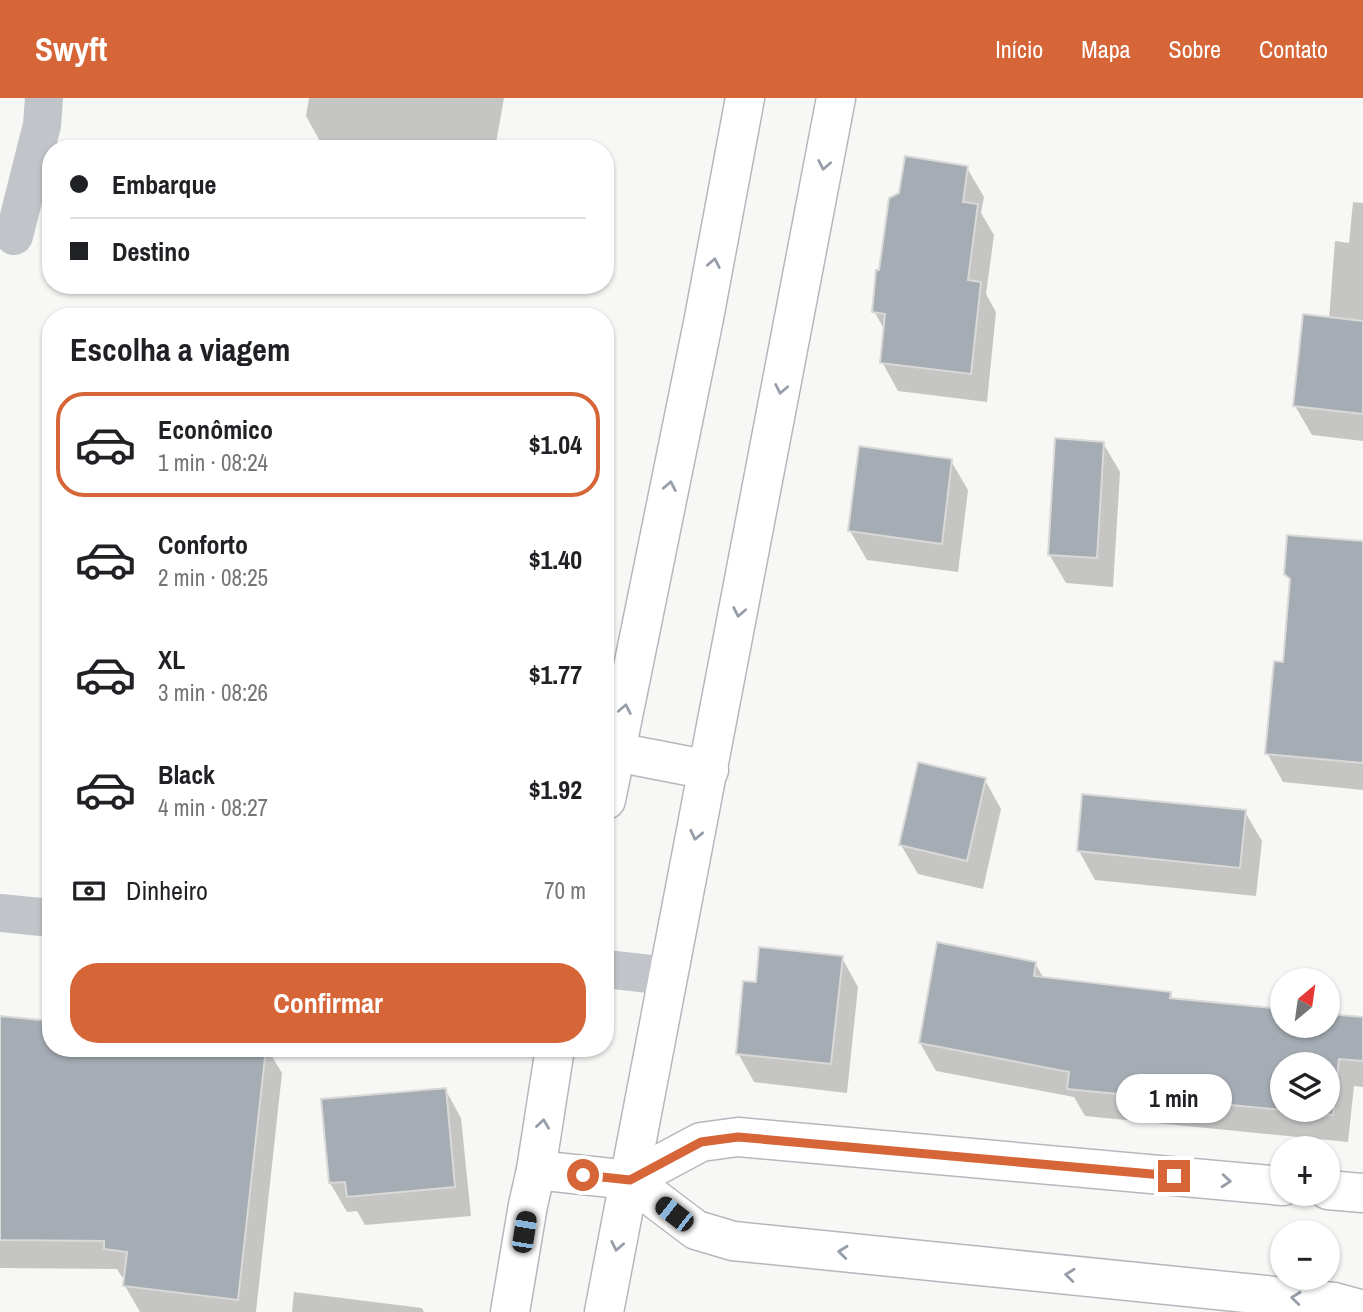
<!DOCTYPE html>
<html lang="pt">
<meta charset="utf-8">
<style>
:root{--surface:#fff;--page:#f6f6f6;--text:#202124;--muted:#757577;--line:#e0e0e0;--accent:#d66537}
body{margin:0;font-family:"Archivo Narrow",sans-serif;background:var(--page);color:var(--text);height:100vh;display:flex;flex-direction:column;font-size:26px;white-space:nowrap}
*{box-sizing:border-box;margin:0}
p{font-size:23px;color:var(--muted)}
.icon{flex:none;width:38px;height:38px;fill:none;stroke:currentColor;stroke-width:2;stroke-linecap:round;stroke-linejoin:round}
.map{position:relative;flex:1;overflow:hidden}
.drawer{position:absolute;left:42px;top:210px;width:572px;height:749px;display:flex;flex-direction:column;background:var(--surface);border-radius:28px;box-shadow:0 2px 5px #0004}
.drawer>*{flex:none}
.top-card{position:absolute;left:42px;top:42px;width:572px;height:154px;border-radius:28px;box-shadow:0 2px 5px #0004;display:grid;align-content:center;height:154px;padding:0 28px;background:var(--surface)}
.needle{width:46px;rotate:29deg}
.tools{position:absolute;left:1270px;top:870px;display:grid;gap:14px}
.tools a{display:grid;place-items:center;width:70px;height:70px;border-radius:50%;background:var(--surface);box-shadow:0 2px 5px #0004;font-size:35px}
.end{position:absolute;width:32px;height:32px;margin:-16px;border:9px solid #d66537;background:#fff;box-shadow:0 0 0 4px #fff}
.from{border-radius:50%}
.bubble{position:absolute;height:49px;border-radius:24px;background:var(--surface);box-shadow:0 2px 5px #0004;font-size:23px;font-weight:700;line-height:49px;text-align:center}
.car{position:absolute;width:21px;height:42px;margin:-21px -10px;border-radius:9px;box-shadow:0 0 5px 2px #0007;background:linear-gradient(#222 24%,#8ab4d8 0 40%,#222 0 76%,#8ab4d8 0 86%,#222 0)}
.top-card b{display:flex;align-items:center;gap:24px;height:66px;font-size:26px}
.top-card b+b{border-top:2px solid var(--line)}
.top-card i{width:18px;height:18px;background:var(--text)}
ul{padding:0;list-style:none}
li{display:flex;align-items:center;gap:21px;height:105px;margin:0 14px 10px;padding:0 14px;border:4px solid transparent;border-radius:28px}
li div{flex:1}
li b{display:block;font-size:26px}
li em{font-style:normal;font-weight:700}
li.on{border-color:var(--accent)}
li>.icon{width:63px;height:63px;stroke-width:1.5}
h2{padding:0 28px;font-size:32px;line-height:84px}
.pay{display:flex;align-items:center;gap:18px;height:77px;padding:0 28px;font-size:26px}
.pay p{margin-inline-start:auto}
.primary-button{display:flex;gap:14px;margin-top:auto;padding:14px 28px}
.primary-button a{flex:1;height:80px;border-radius:28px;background:var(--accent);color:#fff;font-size:28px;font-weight:700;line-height:80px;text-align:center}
header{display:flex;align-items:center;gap:42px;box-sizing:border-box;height:98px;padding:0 35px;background:var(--accent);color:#fff}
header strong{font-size:33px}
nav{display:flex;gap:38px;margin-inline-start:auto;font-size:24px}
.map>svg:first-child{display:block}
</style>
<header>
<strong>Swyft</strong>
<nav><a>Início</a><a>Mapa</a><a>Sobre</a><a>Contato</a></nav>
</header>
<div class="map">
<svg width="1363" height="1214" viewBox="0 0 1363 1214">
<rect width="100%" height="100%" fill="#f7f8f5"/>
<g fill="#0003" fill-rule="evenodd">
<path d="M309,0H504L495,51H423L399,46L398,51H341L322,47L306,18Z"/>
<path d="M967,70L984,99L981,115L994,137L986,196L996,214L987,304L898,293L882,264L885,233L874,213Z"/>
<path d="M1353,104L1363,105V343L1312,337L1295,308L1329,221L1335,143L1349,145Z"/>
<path d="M1103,345L1120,374L1113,489L1066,485L1049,456Z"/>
<path d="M951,363L968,392L958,474L867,462L850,433Z"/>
<path d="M1363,445V692L1283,684L1267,655L1285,566L1291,485L1286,475Z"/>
<path d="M985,682L1001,711L983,791L918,776L901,747Z"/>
<path d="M1245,714L1262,743L1256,798L1095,782L1079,753Z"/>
<path d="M842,860L858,889L847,995L754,984L738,955L757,886Z"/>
<path d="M1035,865L1044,881L1170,895L1174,903L1283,928H1328L1363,921V989L1354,988L1348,1044L1085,1018L1074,999L936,973L920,945ZM1283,966H1328V1012H1283Z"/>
<path d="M0,920L51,950H267L282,975L256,1214H140L125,1188L126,1180L122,1179L117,1171L0,1170Z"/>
<path d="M445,991L461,1020L471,1118L365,1127L357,1113L347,1114L330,1085L323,1003Z"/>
<path d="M294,1194L422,1210L424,1214H292Z"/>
</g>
<g fill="#a5acb3" stroke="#d9d9d7" stroke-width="2" fill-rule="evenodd">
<path d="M905,58L968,68L963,104L978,106L968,182L981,184L971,276L880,265L885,216L872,214L876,172H879L889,100L899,95Z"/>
<path d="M1303,216L1363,223V316L1293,308Z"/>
<path d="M1055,340L1104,344L1097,460L1048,457Z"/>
<path d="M859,348L952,361L942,446L848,433Z"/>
<path d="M1287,437L1363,443V665L1265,656L1274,563L1283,564L1290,481L1284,476Z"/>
<path d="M918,664L986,680L967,763L899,747Z"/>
<path d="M1082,696L1246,712L1240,770L1077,753Z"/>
<path d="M937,844L1036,864L1034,878L1171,894L1170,900L1283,911V928H1328V916L1363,919V963L1339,961L1333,1017L1067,991L1069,974L919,945ZM1283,966H1328V1012H1283Z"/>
<path d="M759,849L843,858L831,966L736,956L743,883L756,884Z"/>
<path d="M0,918L51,923V950H266L238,1202L123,1188L127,1154L104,1151V1143L0,1142Z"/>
<path d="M446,990L455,1089L347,1099L345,1084L329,1085L321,1001Z"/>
</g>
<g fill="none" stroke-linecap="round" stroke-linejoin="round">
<defs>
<g id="secondary">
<path d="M616,654L709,672"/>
<path d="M606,702L704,220L745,0"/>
<path d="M536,1072L630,1082L696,1132L733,1143L1334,1204L1363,1212"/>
<path d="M630,1082L701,1044L738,1039L1283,1088"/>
<path d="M1328,1092L1363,1095"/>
<path d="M510,1214L528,1107L536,1072L555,950"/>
<path d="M604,1214L836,0"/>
</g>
</defs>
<use href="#secondary" stroke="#b4b8bd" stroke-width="41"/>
<g stroke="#c1c4c8" stroke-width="38">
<path d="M14,138L42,27L44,0"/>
<path d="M0,815L51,820"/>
<path d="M606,871L667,878"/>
</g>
<use href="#secondary" stroke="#fff" stroke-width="38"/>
</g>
<defs><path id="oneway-chevron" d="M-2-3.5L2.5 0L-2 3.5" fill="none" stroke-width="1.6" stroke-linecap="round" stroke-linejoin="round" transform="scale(1.75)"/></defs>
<g stroke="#969fa9">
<use href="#oneway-chevron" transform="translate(824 67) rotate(101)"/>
<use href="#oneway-chevron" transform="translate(714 165) rotate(-79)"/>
<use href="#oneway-chevron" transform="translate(781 291) rotate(101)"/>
<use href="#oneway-chevron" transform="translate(670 388) rotate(-79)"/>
<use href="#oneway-chevron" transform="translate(739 514) rotate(101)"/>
<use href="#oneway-chevron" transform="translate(625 611) rotate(-79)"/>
<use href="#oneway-chevron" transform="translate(696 737) rotate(102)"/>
<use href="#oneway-chevron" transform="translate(543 1026) rotate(-82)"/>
<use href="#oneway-chevron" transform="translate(1226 1083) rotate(5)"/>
<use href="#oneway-chevron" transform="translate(617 1148) rotate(101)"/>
<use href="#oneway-chevron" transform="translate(843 1154) rotate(-174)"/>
<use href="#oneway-chevron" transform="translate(1070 1177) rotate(-174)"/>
<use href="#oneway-chevron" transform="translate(1296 1200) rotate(-174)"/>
</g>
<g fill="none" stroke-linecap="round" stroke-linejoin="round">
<path stroke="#d66537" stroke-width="9" d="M583,1077L630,1082L701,1044L738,1039L1174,1078"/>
</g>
</svg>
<div class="tools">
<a><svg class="needle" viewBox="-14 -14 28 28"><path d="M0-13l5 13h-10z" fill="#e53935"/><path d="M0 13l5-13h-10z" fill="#757577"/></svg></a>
<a><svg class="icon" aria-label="layers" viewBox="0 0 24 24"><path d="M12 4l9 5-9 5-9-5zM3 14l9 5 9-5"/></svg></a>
<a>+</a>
<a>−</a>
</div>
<i class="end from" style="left:583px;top:1077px"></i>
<i class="end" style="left:1174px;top:1078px"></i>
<div class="bubble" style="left:1116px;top:976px;width:116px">1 min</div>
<i class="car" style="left:674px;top:1116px;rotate:308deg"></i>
<i class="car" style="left:524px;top:1134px;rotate:9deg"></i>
<div class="top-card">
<b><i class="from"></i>Embarque</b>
<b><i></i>Destino</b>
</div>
<section class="drawer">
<h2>Escolha a viagem</h2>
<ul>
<li class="on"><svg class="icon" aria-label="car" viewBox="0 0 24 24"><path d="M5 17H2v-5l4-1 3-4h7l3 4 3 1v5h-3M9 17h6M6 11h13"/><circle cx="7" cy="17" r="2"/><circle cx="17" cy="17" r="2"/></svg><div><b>Econômico</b><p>1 min · 08:24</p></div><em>$1.04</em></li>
<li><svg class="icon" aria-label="car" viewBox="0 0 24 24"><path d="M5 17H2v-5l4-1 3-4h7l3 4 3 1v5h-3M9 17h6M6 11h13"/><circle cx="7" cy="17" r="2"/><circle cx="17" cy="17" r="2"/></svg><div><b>Conforto</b><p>2 min · 08:25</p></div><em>$1.40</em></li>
<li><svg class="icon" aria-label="car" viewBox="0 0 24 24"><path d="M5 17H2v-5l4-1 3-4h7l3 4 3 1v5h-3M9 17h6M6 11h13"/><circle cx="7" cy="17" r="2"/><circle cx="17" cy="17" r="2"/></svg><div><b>XL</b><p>3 min · 08:26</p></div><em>$1.77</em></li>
<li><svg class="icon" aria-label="car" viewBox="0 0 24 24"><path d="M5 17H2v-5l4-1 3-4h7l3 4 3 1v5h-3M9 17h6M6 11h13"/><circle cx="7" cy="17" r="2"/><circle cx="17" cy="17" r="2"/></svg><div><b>Black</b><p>4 min · 08:27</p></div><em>$1.92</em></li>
</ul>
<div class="pay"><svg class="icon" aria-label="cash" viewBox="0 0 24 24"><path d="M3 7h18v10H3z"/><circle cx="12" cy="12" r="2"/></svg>Dinheiro<p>70 m</p></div>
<div class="primary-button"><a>Confirmar</a></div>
</section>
</div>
